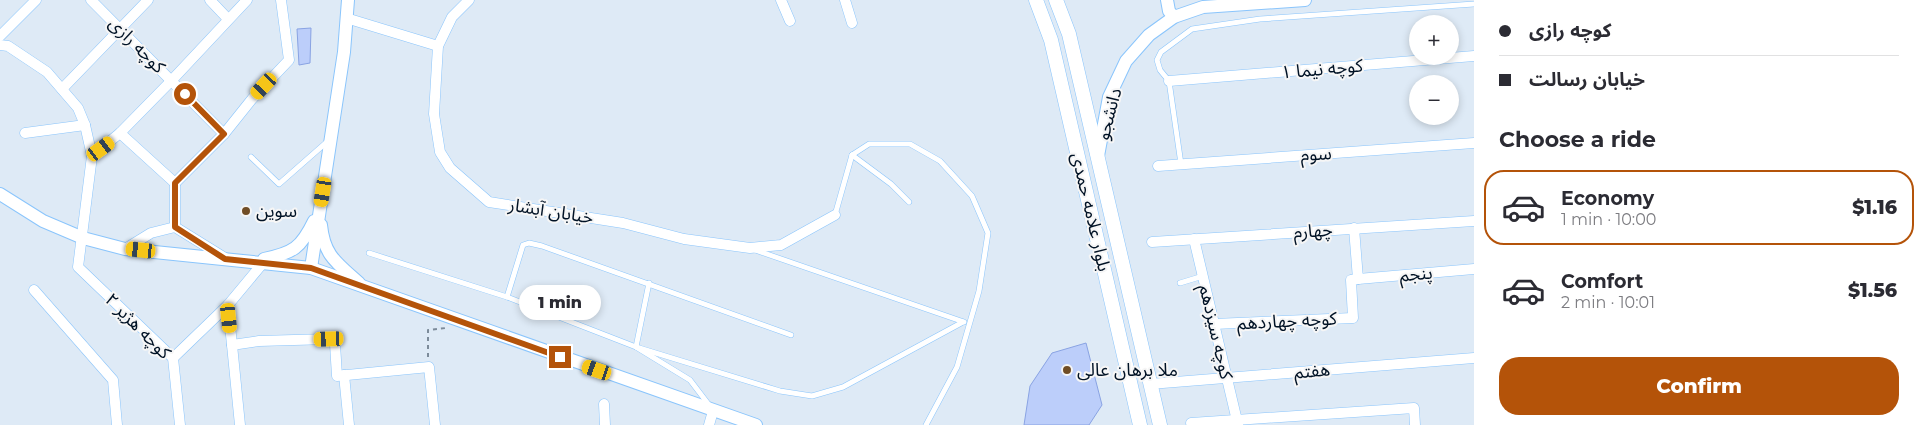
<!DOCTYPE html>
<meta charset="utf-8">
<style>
:root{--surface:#fff;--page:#f2f2f3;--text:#2b2b33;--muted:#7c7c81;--line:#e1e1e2;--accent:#b45309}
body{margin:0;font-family:Montserrat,"Noto Sans Arabic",sans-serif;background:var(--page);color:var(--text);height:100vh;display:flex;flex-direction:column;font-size:19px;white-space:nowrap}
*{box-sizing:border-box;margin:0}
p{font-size:16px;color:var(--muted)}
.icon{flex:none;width:28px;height:28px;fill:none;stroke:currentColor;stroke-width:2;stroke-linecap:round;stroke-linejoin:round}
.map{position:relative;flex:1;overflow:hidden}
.details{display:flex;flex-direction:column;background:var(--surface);width:450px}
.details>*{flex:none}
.hud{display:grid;align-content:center;height:110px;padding:0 25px;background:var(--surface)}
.fabs{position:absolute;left:1409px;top:15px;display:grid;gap:10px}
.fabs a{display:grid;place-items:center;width:50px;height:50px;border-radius:50%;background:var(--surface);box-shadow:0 2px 8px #0003;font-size:25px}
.end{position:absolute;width:22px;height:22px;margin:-11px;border:6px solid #b45309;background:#fff;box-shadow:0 0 0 2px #fff}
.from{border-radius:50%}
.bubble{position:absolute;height:35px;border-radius:18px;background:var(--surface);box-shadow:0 2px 8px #0003;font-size:16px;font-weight:800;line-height:35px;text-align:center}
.car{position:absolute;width:15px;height:30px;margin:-15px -8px;border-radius:6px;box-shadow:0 0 4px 1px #0007;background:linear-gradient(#f5c518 24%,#345 0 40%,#f5c518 0 76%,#345 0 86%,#f5c518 0)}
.hud b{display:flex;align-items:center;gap:18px;height:48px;font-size:19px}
.hud b+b{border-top:1px solid var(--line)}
.hud i{width:12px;height:12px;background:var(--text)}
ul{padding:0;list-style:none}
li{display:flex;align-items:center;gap:15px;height:75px;margin:0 10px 8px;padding:0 15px;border:2px solid transparent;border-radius:20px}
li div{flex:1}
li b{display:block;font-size:19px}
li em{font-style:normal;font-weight:800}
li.on{border-color:var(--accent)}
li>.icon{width:45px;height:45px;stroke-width:1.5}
h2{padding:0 25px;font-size:22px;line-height:60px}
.action{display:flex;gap:10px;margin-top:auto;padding:10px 25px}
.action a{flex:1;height:58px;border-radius:20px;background:var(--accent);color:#fff;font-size:20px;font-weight:800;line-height:58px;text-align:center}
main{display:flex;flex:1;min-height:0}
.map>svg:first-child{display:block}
</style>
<main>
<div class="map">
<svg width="1474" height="425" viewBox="0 0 1474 425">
<rect width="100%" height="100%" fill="#deeaf6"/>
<g fill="#bccefa" stroke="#89a3e3">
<path d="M311,28L310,63L299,65L297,29Z"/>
<path d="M1086,343L1102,405L1089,425H1024L1030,386L1052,353Z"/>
</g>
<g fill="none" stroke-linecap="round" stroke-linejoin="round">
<defs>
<g id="service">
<path d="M852,155L891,184L909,202"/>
<path d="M251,157L279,184L328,141"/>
<path d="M1181,164L1169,81L1160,70L1157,60L1161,52L1192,29L1260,19L1474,4"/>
<path d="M835,215L852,155L869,144H910L940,161L972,196L988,233L979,291L957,367L926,425"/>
<path d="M755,250L964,322"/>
<path d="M369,253L507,297L636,347L690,380L709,405"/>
<path d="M649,283L636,347L780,391L812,396L843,387L963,322"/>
<path d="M1180,283L1203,276"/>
<path d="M507,297L523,245L529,243L542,246L791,335"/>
</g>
<g id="minor">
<path d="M91,0L224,134"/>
<path d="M210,0L228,19"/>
<path d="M469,0L452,17L438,46L434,114L440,152L450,168L489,202L623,223L684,239L750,248L781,245L835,215"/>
<path d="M781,0L790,21"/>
<path d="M845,0L852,23"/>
<path d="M346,18L438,46"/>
<path d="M0,36L36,0"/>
<path d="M0,45L8,46L47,72L78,108L85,125L92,156L78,267L173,358L180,425"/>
<path d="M1169,81L1474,56"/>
<path d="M62,89L148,0"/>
<path d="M25,133L85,125"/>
<path d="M120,133L175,183L224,134L252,99L289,60L281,0"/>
<path d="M92,156L120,133L172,80L247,0"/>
<path d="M1158,166L1474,143"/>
<path d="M175,183V227"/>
<path d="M1194,239L1238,425"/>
<path d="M1152,242L1474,221"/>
<path d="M125,249L151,233L175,227L225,258"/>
<path d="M1358,279L1474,269"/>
<path d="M34,290L113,380L117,425"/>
<path d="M1214,324L1353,318L1351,280L1358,279L1354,228"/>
<path d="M232,345L259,341L329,339L335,344L337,376L429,367L435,425"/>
<path d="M173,358L228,305"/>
<path d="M344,375L349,425"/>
<path d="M1150,384L1474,358"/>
<path d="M604,404L605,425"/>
<path d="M1191,423L1414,408L1415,425"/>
<path d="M240,425L228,305L263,263"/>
<path d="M709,425L713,411"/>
</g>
<g id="tertiary">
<path d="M1167,0L1169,11L1174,17"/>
<path d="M1098,156L1109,97L1126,61L1149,35L1174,17L1203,7L1305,0"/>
<path d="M0,194L43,221L83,238L125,249L311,268L756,425"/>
<path d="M321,225C324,256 337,263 359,283"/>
<path d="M264,259C293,253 301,248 314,221"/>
<path d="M311,268L344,52L348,0"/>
</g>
<g id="secondary">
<path d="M1036,0L1051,40L1140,425"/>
<path d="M1056,0L1069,34L1160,425"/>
</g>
</defs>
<use href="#service" stroke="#8ac5fc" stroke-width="6"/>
<use href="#minor" stroke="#8ac5fc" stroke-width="11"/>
<use href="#tertiary" stroke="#8ac5fc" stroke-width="14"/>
<use href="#secondary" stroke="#8ac5fc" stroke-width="15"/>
<path stroke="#7c8b9a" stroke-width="2" stroke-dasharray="4 4" stroke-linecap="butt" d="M428,357V330L446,328"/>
<use href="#service" stroke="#fff" stroke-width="5"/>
<use href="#minor" stroke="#fff" stroke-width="10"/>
<use href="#tertiary" stroke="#fff" stroke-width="12"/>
<use href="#secondary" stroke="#fff" stroke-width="14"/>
</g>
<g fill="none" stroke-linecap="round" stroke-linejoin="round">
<path stroke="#b45309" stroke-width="6" d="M185,94L224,134L175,183V227L225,259L311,268L560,357"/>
</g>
<g fill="#704d26" stroke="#f6f6f6" stroke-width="2">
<circle cx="246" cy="211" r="5"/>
<circle cx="1067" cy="370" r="5"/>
</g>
<g text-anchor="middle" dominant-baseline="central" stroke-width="4" stroke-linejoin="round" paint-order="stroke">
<g font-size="18" fill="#001225" stroke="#f6f6f6">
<text transform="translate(137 45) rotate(45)">کوچه رازی</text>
<text transform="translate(1322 69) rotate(-5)">کوچه نیما ۱</text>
<text transform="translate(1109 114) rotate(-75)">دانشجو</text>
<text transform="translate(1316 154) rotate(-4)">سوم</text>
<text transform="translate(551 211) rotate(9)">خیابان آبشار</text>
<text transform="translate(1091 212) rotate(77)">بلوار علامه حمدی</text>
<text transform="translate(1313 231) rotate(-4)">چهارم</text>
<text transform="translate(1416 274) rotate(-5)">پنجم</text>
<text transform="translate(1287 321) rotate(-3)">کوچه چهاردهم</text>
<text transform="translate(138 326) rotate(45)">کوچه هژیر ۲</text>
<text transform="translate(1216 332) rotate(77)">کوچه سیزدهم</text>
<text transform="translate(1312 371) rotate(-5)">هفتم</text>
</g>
<g font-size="18" fill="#001225" stroke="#f6f6f6" text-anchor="start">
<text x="256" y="211">سوین</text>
<text x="1077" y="370">ملا برهان عالی</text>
</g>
</g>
</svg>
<div class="fabs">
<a>+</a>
<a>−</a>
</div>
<i class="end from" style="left:185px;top:94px"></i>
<i class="end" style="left:560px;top:357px"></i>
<div class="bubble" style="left:519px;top:285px;width:82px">1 min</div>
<i class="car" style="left:264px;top:86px;rotate:223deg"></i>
<i class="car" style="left:101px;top:149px;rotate:54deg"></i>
<i class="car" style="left:323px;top:192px;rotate:189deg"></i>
<i class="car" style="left:141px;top:250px;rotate:276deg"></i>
<i class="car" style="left:229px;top:318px;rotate:174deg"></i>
<i class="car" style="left:329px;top:339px;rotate:268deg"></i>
<i class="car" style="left:597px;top:370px;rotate:289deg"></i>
</div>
<section class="details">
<div class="hud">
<b><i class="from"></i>کوچه رازی</b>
<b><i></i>خیابان رسالت</b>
</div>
<h2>Choose a ride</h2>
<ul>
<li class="on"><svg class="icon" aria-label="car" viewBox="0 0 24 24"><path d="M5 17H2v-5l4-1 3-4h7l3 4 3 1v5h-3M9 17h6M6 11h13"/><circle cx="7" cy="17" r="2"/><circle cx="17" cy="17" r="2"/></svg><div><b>Economy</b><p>1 min · 10:00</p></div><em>$1.16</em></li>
<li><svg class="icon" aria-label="car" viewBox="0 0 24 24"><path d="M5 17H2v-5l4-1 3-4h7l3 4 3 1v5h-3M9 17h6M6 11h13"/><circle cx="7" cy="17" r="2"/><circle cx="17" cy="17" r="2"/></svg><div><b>Comfort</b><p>2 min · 10:01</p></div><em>$1.56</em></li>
</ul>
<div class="action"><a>Confirm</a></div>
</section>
</main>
